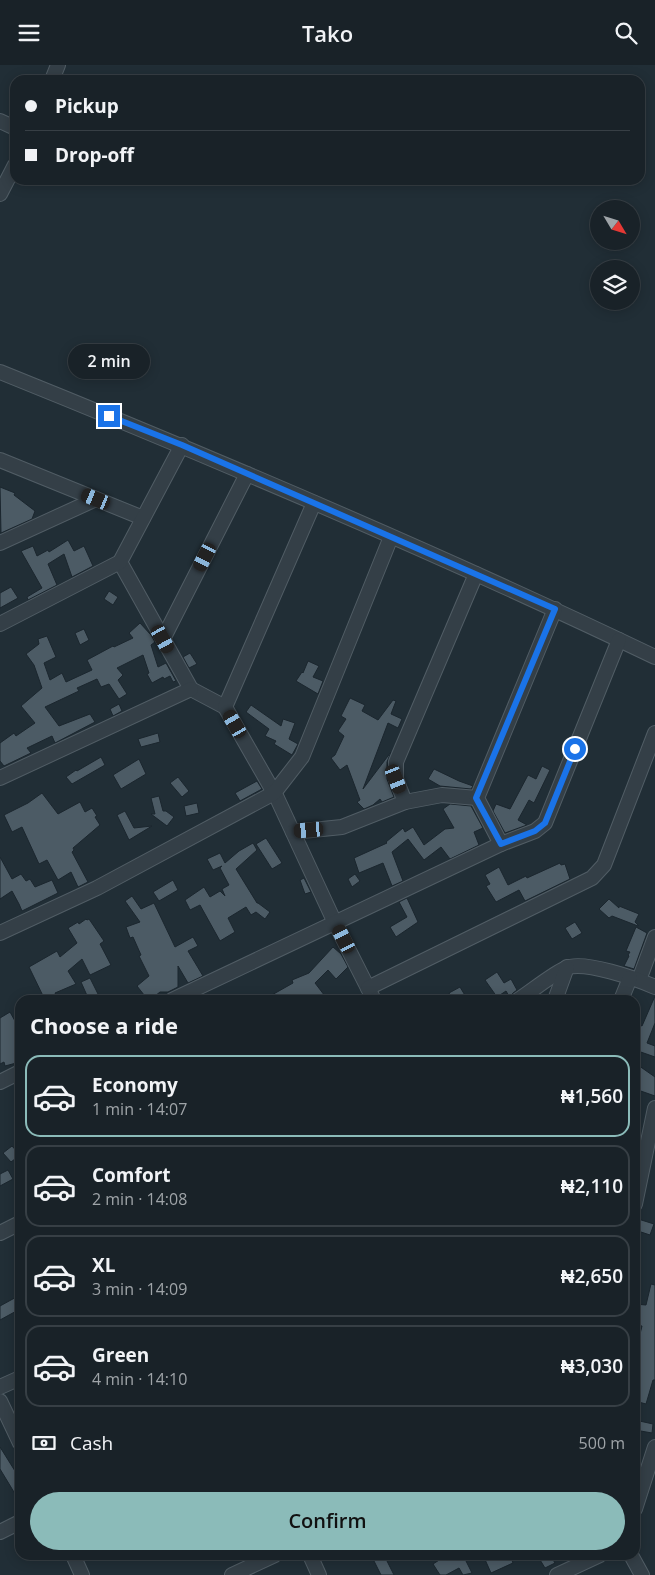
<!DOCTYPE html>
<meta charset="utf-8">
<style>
:root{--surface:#192228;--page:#262f34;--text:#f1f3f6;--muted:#9fa4a8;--line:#373f45;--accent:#8bbbb9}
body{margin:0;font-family:"Open Sans",sans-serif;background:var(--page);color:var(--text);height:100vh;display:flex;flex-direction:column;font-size:19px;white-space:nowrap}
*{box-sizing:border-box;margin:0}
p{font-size:16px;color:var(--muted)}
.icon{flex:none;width:28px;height:28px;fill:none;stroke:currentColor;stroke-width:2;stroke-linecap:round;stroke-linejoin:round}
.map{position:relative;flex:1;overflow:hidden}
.panel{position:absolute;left:15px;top:930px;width:625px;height:565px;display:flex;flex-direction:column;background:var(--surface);border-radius:15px;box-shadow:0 2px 12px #0003,0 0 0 1px var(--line)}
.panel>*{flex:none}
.guide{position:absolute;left:10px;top:10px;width:635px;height:110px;border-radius:15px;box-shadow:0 2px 12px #0003,0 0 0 1px var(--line);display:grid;align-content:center;height:110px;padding:0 15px;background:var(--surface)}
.needle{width:32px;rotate:128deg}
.tools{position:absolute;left:590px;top:135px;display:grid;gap:10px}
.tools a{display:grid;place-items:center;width:50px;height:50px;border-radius:50%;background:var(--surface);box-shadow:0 2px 12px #0003,0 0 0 1px var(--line);font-size:25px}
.end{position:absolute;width:22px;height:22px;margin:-11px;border:6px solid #1a73e8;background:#fff;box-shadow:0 0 0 2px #fff}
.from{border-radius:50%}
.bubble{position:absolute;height:35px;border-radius:18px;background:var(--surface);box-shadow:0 2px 12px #0003,0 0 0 1px var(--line);font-size:16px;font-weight:600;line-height:35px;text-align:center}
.car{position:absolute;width:15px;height:30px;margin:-15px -8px;border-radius:6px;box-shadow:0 0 4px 1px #0007;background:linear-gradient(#222 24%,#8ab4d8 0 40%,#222 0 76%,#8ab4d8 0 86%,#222 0)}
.guide b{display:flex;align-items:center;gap:18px;height:48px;font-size:19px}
.guide b+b{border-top:1px solid var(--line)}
.guide i{width:12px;height:12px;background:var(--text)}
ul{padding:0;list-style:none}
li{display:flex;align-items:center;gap:15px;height:82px;margin:0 10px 8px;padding:0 5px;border:2px solid var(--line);border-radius:15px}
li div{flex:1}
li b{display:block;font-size:19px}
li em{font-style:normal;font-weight:600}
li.on{border-color:var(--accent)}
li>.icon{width:45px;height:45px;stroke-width:1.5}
h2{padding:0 15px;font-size:22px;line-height:60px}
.pay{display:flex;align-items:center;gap:12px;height:55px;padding:0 15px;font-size:19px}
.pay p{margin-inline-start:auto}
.cta{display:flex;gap:10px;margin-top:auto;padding:10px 15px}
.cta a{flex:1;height:58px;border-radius:30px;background:var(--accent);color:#111;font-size:20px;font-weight:600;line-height:58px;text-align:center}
header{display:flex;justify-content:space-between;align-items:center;height:65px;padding:0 15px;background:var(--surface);font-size:22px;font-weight:600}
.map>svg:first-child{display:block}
</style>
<header><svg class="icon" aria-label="menu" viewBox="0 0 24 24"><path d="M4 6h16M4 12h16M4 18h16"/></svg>Tako<svg class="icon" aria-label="search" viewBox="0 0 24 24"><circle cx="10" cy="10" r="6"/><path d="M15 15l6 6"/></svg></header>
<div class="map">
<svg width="655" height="1510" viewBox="0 0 655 1510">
<rect width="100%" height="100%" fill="#212e36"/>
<g fill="#4c5b65" stroke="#1b262e">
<path d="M0,422L15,428L14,430L35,446L32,454L1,468Z"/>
<path d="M68,475L74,486L84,481L93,501L72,512L64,489L48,499L57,520L28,535L27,532L42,523L21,486L33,481L37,491L48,485L49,487Z"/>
<path d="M11,522L18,533L0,543V528Z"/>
<path d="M109,526L118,532L113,540L104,534Z"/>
<path d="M140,558L151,570L155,577L151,580L158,602L166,598L176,616L173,617L170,611L164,614L163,612L152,618L147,609L149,608L143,590L117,603L123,610L118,615L127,629L119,634L109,619L101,622L97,614L77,623L79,626L45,642L59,661L90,649L95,657L55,678L52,671L27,683L31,688L4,701L0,696V678L14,668L16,671L35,658L21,641L42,623L34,600L26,589L39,579L38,574L47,571L56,592L44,598L50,615L62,608L66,617L92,605L87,595L113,581L114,582L133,573L129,568Z"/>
<path d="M84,564L89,575L80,580L75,568Z"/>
<path d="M190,588L197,599L189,603L183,592Z"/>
<path d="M308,596L319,601L313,612L323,616L318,629L296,616L302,607L303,608Z"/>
<path d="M350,633L365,640L362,646L378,655L393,635L396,636L391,649L402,654L398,663L388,658L363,724L391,687L387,697V714L394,732L382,737L380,734L373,740L364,744L357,737L360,735L347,700L340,705L331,693L335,690L344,671L338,666L346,654L341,651Z"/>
<path d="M119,639L122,646L113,651L110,644Z"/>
<path d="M251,640L281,661L283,654L295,658L289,674L298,679L292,690L274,679L276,676L265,671L269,664L246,647Z"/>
<path d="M158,668L160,677L141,682L138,674Z"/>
<path d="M101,692L105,700L72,719L66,712L76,705L77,706Z"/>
<path d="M139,694L146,709L121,724L113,710Z"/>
<path d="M542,701L550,705L534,738L529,735L518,755L527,760L505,768L493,746L496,739L510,744L528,710L536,714Z"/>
<path d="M434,704L459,716L473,721L471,724L440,721L428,714Z"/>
<path d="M178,712L189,726L182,732L170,718Z"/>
<path d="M257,716L262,724L240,736L235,728Z"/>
<path d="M42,728L58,749L80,737L85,747L92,743L97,751L95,752L100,760L73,783L74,785L72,787L88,817L78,822L71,807L58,815L47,795L39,799L22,762L12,767L4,750L28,738Z"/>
<path d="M159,731L163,746H166L174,752L167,761L151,749H155L151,733Z"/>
<path d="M197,738L199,748L186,751L184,741Z"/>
<path d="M450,739L471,741L483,763L474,767L479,780L450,794L441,782L424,795L408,774L392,787L403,816L392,821L383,798L359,808L354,793L387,778L386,777L403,763L405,767L413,762L424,780L445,764L454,763L443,744Z"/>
<path d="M125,746L134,763L152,761L129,775L117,750Z"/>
<path d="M266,773L282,798L272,804L256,779Z"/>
<path d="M253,778L257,785L236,804L257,838H258L270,847L265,854L256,847L251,850L246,842L228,853L235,867L220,876L200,840L190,845L185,835L204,822L210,832L220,826L225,831L222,824L229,820L220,803L222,801L213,805L207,794L220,788L225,798L239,786Z"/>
<path d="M0,792L12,814L21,809L26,816L30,814L35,822L52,815L58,828L22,846L19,839L12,826L0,834Z"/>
<path d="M560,798L561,800L565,799L570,814L525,836L519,825L496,837L486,821L490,819L485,810L499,802L508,820L526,811L527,813Z"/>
<path d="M355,809L360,816L352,822L348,814Z"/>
<path d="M304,813L311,827L305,829L300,815Z"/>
<path d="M173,815L178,825L159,836L153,827Z"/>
<path d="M132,831L141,844L154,838L175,882L193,872L198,881L188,886L203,911L188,918L178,901V922L168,927H160L150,935H148L137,921L149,911L139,891L141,890L133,872L130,873L126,862L140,857L125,836Z"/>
<path d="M407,833L418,857L396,872L390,862L407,852L399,837Z"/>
<path d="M609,834L619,843V841L639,849L635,857L638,860V861L612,851L609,853L599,844Z"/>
<path d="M86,854L87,855L89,854L104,876L100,879L111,900L90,910L82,894L68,906L76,919L55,928L58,935H45L29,902L57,886L60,892L77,878L68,863L78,857L79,859Z"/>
<path d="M575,857L582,868L572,874L565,863Z"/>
<path d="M636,862L647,868L634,904L624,901L629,891L628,890L630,887L626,886Z"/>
<path d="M333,882L341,889L348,902L336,914L328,905L315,918L328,935H263L293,918L292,915L309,908Z"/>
<path d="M497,907L504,918L511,914L517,925L513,928L510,933L506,926L497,932L485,915Z"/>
<path d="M90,913L101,935H89L81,917Z"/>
<path d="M460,922L466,932L461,935H453L449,928Z"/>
<path d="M655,931V958L647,978L655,981V992L635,985V958L642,961Z"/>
<path d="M10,947L20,965V997L5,1001L4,997L0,999V953Z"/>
<path d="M635,998L655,1012V1031L635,1024Z"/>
<path d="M12,1081L20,1090L11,1097L3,1088Z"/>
<path d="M8,1105L13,1114L0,1121V1109Z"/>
<path d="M635,1153L654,1159L650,1170L635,1165Z"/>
<path d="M651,1219L655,1220V1315H653L646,1339L635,1336V1294L640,1274L639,1273L642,1261L635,1260V1239L646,1240Z"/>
<path d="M20,1230V1244L0,1255V1241Z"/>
<path d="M635,1355L653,1359L652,1368L635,1365Z"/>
<path d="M0,1382L20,1414V1437L0,1404Z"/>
<path d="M371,1490H384L394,1510H381Z"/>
<path d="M447,1490H462L465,1494L472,1508L463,1510L459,1503L446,1510H440L433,1499Z"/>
<path d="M483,1490H510L513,1498L491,1508Z"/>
<path d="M537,1490H550L555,1498L545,1503Z"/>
</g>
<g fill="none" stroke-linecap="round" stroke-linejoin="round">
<defs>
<g id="street">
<path d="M52,15L58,0"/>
<path d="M0,56L15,63"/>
<path d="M0,129L15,100"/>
<path d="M0,307C221,396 440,489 655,592"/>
<path d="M0,395L143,453"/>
<path d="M0,478L96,434"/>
<path d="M120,497L191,624L225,642L277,733L335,858L374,935"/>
<path d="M0,559L120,497L182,380"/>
<path d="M163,574L247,409"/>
<path d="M225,642L314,438"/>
<path d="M0,713L191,624"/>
<path d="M405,737L442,730L477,733"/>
<path d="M293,767L342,762L405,737L396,714V697L476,509"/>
<path d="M501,779L477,733L555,544"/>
<path d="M0,868L97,823L274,728L302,692L391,472"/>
<path d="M639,915L655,872"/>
<path d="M368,923L592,813L604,800L655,668"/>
<path d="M172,935L501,779L535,766L545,758L619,575"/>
<path d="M518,935C532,926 551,910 566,903C584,895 637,914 655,922"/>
<path d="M555,935L567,902"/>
<path d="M621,935L630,913"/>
<path d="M0,1017L20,1007"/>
<path d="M635,1139L655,1043"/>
<path d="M0,1168L20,1158"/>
<path d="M0,1322L20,1313"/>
<path d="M0,1336L20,1378"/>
<path d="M635,1444L655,1382"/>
<path d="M0,1467L20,1457"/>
<path d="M73,1490L82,1510"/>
<path d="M310,1490L319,1510"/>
<path d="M631,1490L642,1510"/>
<path d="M232,1510L275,1490"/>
<path d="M557,1510L600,1490"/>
</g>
</defs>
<use href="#street" stroke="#515d65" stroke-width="16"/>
<use href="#street" stroke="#343f47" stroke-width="14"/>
</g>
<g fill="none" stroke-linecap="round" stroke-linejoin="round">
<path stroke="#1a73e8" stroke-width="6" d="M109,351L182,380L555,544L476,733L501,779L535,766L545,758L575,684"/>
</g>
</svg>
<div class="tools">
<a><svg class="needle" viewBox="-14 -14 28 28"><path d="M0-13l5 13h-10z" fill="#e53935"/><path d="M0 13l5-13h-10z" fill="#9fa4a8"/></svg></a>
<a><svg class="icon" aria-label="layers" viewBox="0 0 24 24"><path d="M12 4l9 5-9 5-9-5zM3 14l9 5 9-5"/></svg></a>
</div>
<i class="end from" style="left:575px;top:684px"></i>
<i class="end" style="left:109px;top:351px"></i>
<div class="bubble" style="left:68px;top:279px;width:82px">2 min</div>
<i class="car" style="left:96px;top:434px;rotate:292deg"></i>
<i class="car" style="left:205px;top:492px;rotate:207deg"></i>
<i class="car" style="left:163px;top:574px;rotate:151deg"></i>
<i class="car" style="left:235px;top:659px;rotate:330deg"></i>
<i class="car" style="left:396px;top:714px;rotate:158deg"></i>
<i class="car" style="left:309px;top:765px;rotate:265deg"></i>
<i class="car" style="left:344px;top:874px;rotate:333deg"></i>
<div class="guide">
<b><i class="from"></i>Pickup</b>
<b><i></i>Drop-off</b>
</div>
<section class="panel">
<h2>Choose a ride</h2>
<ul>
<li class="on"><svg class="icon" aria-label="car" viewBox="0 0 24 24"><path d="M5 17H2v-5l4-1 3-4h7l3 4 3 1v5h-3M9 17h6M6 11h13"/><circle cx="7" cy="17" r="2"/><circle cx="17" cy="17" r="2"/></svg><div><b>Economy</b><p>1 min · 14:07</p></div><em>₦1,560</em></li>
<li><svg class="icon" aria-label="car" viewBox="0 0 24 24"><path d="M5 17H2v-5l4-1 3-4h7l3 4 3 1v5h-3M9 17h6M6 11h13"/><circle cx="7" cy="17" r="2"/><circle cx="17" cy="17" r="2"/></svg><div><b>Comfort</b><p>2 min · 14:08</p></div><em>₦2,110</em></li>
<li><svg class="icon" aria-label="car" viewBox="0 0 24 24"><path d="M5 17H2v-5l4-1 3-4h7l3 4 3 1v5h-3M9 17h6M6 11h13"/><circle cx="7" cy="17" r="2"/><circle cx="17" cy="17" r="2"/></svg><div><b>XL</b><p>3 min · 14:09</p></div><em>₦2,650</em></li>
<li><svg class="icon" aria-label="car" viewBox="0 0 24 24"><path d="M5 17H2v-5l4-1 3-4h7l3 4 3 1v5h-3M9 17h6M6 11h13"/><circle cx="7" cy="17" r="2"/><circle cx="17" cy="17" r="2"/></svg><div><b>Green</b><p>4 min · 14:10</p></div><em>₦3,030</em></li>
</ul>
<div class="pay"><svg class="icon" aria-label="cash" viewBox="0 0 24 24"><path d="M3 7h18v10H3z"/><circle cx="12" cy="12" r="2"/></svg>Cash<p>500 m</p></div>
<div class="cta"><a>Confirm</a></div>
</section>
</div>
